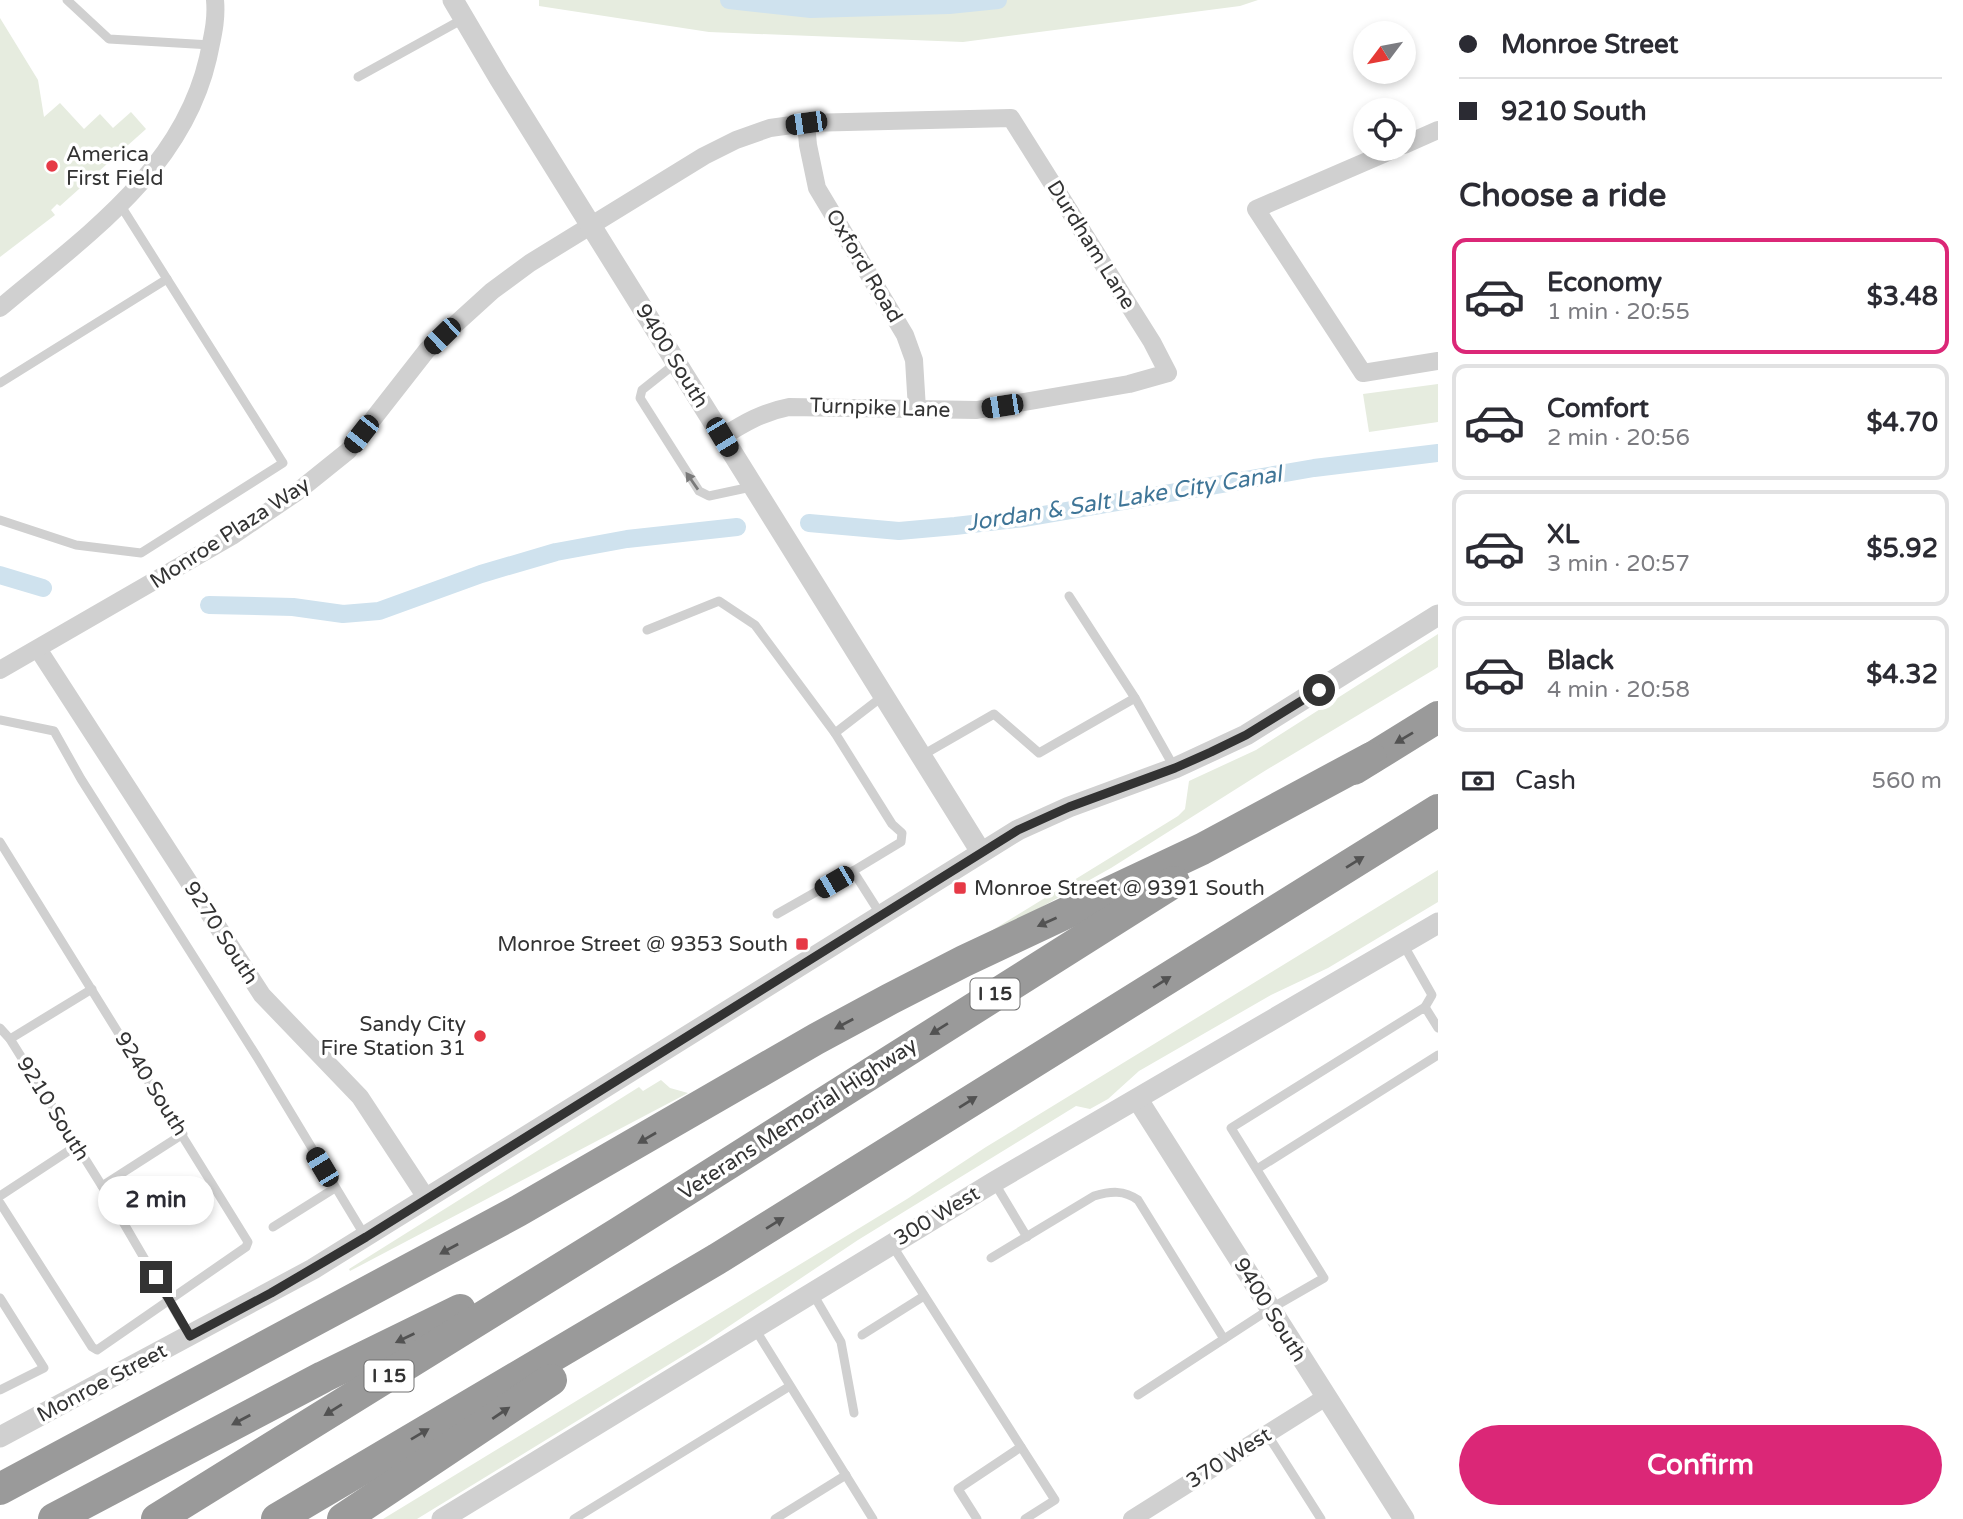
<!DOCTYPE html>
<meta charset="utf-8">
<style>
:root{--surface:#fff;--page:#f7f7f7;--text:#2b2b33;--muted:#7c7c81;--line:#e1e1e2;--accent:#db2777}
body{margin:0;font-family:"Varela Round",sans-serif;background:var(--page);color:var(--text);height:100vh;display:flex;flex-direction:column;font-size:26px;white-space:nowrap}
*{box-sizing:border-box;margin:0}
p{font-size:23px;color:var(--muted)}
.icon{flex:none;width:38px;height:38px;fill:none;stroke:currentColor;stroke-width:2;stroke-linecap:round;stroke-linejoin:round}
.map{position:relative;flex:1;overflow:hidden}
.panel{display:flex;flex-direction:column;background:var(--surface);width:525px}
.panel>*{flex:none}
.hud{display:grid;align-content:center;height:154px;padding:0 21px;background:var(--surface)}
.needle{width:46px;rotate:238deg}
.fabs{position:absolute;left:1353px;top:21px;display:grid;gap:14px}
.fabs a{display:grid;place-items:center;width:63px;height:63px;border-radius:50%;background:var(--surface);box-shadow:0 4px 10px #0003;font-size:35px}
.end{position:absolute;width:32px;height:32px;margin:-16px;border:9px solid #333;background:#fff;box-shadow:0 0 0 4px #fff}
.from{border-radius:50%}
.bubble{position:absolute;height:49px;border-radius:24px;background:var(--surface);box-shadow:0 4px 10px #0003;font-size:23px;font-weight:800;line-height:49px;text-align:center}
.car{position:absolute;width:21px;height:42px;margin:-21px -10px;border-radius:9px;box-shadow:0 0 5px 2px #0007;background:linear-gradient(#222 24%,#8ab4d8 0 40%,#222 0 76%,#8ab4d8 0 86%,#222 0)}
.hud b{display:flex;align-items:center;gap:24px;height:66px;font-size:26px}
.hud b+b{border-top:2px solid var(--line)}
.hud i{width:18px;height:18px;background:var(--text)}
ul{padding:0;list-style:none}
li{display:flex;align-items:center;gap:21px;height:116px;margin:0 14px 10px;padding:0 7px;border:4px solid var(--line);border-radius:14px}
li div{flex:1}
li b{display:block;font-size:26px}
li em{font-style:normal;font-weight:800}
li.selected{border-color:var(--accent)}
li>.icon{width:63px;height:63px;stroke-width:1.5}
h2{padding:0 21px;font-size:32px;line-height:84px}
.pay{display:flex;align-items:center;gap:18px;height:77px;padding:0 21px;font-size:26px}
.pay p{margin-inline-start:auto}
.primary-button{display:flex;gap:14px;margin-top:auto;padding:14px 21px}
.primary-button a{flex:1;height:80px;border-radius:42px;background:var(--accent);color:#fff;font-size:28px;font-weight:800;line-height:80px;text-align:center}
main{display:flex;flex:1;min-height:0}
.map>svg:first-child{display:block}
</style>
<main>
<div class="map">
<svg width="1438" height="1519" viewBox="0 0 1438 1519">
<rect width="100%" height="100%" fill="#fff"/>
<g fill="#e6ecdf">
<path d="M539,0H1258L1240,6L963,42L709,32L539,6Z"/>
<path d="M0,18L38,80L44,117L60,103L84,129L100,114L113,128L131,112L146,129L60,206L57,204L51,210L55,215L0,257Z"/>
<path d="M1438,384V422L1369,432L1363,394Z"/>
<path d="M1438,634V667L1435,669L1263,772L1111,868L993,934L991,931L1178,816L1185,809L1189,781L1256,750Z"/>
<path d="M1438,870V902L1328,968L1271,995L1139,1071L1108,1099L1090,1109L1076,1106L858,1240L704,1343L417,1519H383L907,1199L986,1147Z"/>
<path d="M661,1080L670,1088L688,1093L350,1271L349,1269L639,1087L643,1091Z"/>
</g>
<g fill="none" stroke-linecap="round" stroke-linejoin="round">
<g stroke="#cfe2ee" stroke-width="18">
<path d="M729,0L811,9L949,5L998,0"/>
<path d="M809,523L899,531L955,526L1025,518L1314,468L1438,453"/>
<path d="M0,575L43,588"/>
<path d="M209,605L293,607L343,614L379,611L481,574L556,552L627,539L737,527"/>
</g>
<g stroke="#d0d0d0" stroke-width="9">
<path d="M67,0L109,39L211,45"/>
<path d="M358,77L463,19"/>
<path d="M676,363L642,390L640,398L699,491L709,496L751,487"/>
<path d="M0,383L167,279"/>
<path d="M0,520L76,545L141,553L283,463L121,206"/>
<path d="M1069,596L1135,698"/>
<path d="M647,630L719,601L755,625L835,733"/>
<path d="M0,720L54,731L81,779L257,1057L365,1236"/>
<path d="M921,756L994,714L1039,753L1135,698L1174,767"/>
<path d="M0,842L248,1242L246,1247L97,1350L92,1347L0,1203"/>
<path d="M853,871L901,842L902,833L892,824L835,733L883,696"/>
<path d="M777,914L853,871L881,915"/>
<path d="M1403,944L1432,995L1425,1007"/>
<path d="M0,1028L10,1039L102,1186L189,1335"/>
<path d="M10,1039L92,989"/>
<path d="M1257,1169L1438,1055"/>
<path d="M994,1182L1027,1237"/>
<path d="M102,1186L183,1134"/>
<path d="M0,1196L76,1146"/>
<path d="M273,1227L335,1188"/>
<path d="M892,1245L1055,1500L1025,1519"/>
<path d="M991,1258L1094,1196C1111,1191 1124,1190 1138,1200L1224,1339"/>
<path d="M813,1294L841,1342L854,1413"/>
<path d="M0,1298L44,1368L0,1390"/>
<path d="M755,1329L873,1519"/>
<path d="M862,1335L924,1296"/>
<path d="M1138,1395L1270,1309L1324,1278L1231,1128L1425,1007L1438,1028"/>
<path d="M1267,1434L1321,1519"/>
<path d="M574,1519L790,1386"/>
<path d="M775,1519L846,1475"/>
<path d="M977,1519L958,1489L1021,1447"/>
</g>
<g stroke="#d0d0d0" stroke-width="18">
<path d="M806,123L808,145L817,188L905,335L914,360L917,409"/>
<path d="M1404,145L1438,130"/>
<path d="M1395,149L1256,209L1363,373L1438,361"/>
<path d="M0,308C84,237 182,171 208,58C212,38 217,21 215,0"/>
<path d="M38,649L262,995L360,1097L427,1199"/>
<path d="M0,670L232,536L297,492L348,451L427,350L492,291L530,263L704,156L736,140L770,128L806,123L1011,118L1152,342L1168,373L1129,384L977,410L789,407C763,412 744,423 722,437"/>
<path d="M1132,1519L1326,1397"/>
</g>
<g stroke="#d0d0d0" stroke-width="21">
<path d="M453,0L499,78L981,852"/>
<path d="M1138,1100L1404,1519"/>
<path d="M0,1437L313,1269L1018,830L1069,807L1175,768L1246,735L1438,615"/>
<path d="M442,1519L994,1182L1438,923"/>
</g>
<g stroke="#9a9a9a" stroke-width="32">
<path d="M1354,769L1438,717"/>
<path d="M0,1489L518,1211L816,1039L890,999L964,961L1202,849L1371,758"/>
<path d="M54,1519L323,1377L460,1310"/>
<path d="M157,1519L620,1232L1174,882"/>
<path d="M277,1519L717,1259L1438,810"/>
<path d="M343,1519L551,1380"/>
</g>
</g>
<defs><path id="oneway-solid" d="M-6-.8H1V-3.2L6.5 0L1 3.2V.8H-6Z" transform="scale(1.75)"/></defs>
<use fill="#7a7a7a" href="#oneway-solid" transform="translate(692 481) rotate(-125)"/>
<g fill="#525252">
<use href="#oneway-solid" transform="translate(1404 738) rotate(149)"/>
<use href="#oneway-solid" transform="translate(1355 862) rotate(-32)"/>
<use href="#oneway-solid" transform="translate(1047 922) rotate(156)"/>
<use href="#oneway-solid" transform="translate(1162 982) rotate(-32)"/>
<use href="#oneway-solid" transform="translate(844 1024) rotate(152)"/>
<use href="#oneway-solid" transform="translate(939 1029) rotate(148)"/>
<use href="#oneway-solid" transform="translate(968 1102) rotate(-32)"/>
<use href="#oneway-solid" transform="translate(647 1138) rotate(150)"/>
<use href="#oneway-solid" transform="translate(775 1223) rotate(-32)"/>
<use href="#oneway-solid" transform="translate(449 1249) rotate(151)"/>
<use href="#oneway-solid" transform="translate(405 1338) rotate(154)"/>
<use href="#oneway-solid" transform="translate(333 1410) rotate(148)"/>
<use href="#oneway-solid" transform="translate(501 1413) rotate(-34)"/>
<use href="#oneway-solid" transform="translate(241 1420) rotate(152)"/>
<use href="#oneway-solid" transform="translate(420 1434) rotate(-31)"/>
</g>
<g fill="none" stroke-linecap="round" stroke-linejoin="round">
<path stroke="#333" stroke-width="9" d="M156,1277L190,1336L271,1293L366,1237L1018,830L1069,807L1175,768L1211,752L1246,735L1319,690"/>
</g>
<g fill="#e63946" stroke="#fff" stroke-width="2.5">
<circle cx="52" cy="166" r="7"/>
<rect x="953" y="881" width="14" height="14" rx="3.5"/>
<rect x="795" y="937" width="14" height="14" rx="3.5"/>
<circle cx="480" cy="1036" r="7"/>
</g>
<g text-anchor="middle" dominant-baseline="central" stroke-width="7" stroke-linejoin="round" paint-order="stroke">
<g fill="#fff" stroke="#707070" stroke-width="2">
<rect x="970.5" y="978.5" width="49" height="31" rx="5"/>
<rect x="364.5" y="1360.5" width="49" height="31" rx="5"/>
</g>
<g font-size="19" font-weight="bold" fill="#333">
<text x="995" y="994">I 15</text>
<text x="389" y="1376">I 15</text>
</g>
<g font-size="21" fill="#333" stroke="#fff" text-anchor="start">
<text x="66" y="154">America<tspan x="66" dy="24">First Field</tspan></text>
<text x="974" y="888">Monroe Street @ 9391 South</text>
<text x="788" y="944" text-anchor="end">Monroe Street @ 9353 South</text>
<text x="466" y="1024" text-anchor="end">Sandy City<tspan x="466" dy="24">Fire Station 31</tspan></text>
</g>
<g font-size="21" fill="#333" stroke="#fff">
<text transform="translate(1091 245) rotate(58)">Durdham Lane</text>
<text transform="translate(864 266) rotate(59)">Oxford Road</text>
<text transform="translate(672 356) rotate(58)">9400 South</text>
<text transform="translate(880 408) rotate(2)">Turnpike Lane</text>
<text transform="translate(230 533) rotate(-33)">Monroe Plaza Way</text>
<text transform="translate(221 933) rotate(57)">9270 South</text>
<text transform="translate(151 1084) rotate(58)">9240 South</text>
<text transform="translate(53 1109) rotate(58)">9210 South</text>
<text transform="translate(798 1119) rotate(-33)">Veterans Memorial Highway</text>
<text transform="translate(937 1216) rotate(-31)">300 West</text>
<text transform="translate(1270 1310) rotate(58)">9400 South</text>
<text transform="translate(102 1383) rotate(-28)">Monroe Street</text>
<text transform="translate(1229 1458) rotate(-32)">370 West</text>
</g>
<g font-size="23" font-style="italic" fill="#3f7597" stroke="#fff">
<text transform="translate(1124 499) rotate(-9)">Jordan &amp; Salt Lake City Canal</text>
</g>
</g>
</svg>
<div class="fabs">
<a><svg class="needle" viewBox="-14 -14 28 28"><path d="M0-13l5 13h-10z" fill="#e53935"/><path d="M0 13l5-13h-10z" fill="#7c7c81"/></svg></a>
<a><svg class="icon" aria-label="locate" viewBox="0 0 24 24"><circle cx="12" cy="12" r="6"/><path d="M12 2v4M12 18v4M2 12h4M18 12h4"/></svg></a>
</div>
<i class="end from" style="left:1319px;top:690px"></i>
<i class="end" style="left:156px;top:1277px"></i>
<div class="bubble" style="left:98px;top:1176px;width:116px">2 min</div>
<i class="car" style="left:806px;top:123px;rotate:262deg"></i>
<i class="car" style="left:442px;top:336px;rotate:226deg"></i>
<i class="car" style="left:1002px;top:406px;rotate:261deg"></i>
<i class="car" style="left:361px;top:434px;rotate:218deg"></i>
<i class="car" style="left:722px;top:437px;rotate:149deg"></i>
<i class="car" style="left:834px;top:882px;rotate:240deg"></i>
<i class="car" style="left:322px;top:1167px;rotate:329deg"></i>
</div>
<section class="panel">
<div class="hud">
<b><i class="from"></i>Monroe Street</b>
<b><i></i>9210 South</b>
</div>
<h2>Choose a ride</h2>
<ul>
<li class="selected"><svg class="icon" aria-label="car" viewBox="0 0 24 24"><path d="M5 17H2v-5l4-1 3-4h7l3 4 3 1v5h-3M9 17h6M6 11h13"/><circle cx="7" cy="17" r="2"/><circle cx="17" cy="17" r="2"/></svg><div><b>Economy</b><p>1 min · 20:55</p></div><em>$3.48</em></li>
<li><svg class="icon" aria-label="car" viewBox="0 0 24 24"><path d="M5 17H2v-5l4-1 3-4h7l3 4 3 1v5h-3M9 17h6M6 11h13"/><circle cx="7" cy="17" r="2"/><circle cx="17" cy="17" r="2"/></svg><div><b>Comfort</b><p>2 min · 20:56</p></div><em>$4.70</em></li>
<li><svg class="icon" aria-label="car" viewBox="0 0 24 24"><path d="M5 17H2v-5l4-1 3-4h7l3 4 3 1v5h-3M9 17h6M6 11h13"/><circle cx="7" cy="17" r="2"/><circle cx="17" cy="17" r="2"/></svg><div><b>XL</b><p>3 min · 20:57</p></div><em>$5.92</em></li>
<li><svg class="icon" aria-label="car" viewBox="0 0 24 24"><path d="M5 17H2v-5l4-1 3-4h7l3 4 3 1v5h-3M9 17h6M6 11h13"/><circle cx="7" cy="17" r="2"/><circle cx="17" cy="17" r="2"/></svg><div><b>Black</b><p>4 min · 20:58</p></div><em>$4.32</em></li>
</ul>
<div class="pay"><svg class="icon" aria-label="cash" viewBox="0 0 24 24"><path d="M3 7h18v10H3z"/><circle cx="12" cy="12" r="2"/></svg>Cash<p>560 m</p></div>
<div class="primary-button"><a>Confirm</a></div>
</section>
</main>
